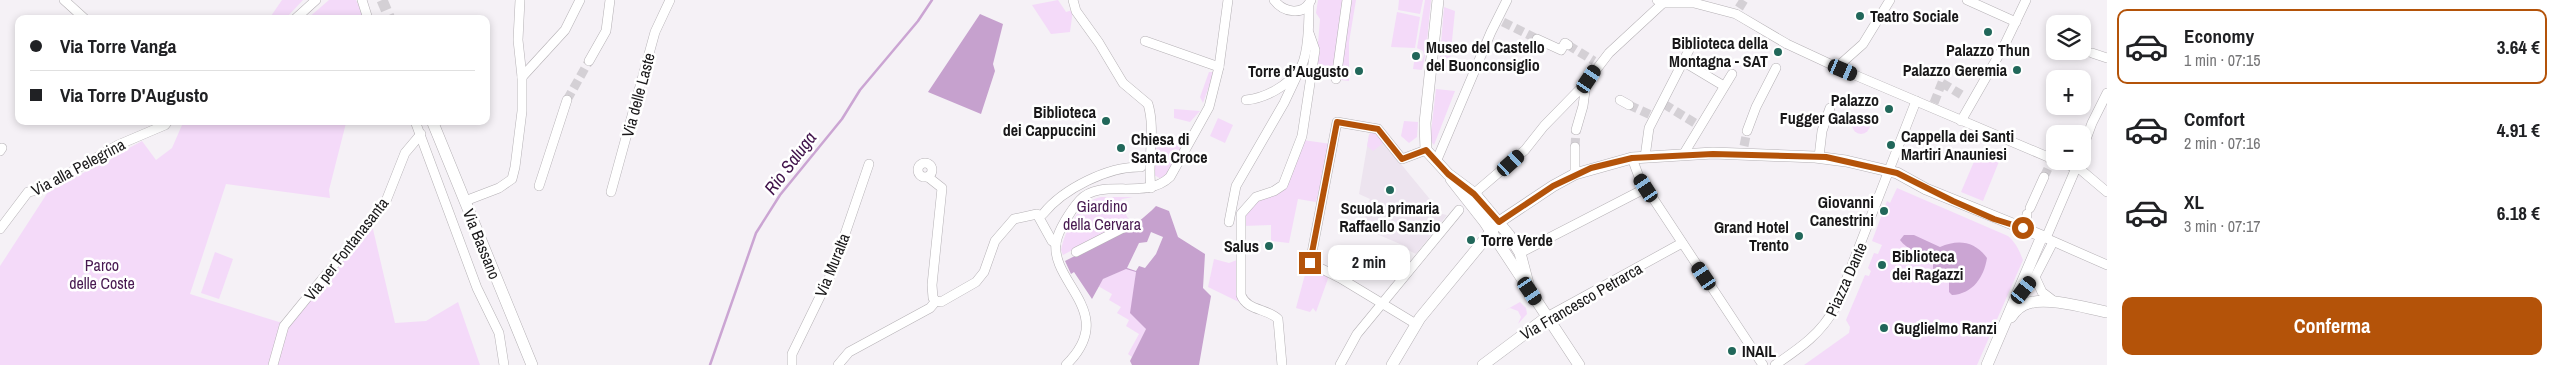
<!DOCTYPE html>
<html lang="it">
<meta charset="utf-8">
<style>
:root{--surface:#fff;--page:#f2f2f2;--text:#202124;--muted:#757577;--line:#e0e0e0;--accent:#b45309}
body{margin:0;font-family:"Archivo Narrow",sans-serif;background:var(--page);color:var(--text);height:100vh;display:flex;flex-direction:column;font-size:19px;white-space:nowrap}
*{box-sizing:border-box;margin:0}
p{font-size:16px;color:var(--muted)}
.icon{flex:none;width:28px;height:28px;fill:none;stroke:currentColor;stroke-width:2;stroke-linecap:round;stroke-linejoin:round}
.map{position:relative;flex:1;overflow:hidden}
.side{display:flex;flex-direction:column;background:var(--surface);width:450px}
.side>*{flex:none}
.banner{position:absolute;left:15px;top:15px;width:475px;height:110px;border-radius:10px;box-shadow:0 2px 8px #0003;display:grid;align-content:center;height:110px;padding:0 15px;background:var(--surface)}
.controls{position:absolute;left:2046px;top:15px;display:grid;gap:10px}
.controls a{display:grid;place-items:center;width:45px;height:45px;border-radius:10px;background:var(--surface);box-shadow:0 2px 8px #0003;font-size:25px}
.end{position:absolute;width:22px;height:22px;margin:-11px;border:6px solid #b45309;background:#fff;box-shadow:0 0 0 2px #fff}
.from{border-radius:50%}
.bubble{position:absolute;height:35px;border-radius:10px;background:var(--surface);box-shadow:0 2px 8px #0003;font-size:16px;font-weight:700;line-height:35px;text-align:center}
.car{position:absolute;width:15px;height:30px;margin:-15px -8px;border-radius:6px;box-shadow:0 0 4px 1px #0007;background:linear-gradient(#222 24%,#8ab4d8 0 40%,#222 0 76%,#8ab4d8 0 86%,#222 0)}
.banner b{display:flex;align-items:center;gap:18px;height:48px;font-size:19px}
.banner b+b{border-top:1px solid var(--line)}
.banner i{width:12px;height:12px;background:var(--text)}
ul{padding:9px 0 0;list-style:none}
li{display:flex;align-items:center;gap:15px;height:75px;margin:0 10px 8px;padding:0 5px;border:2px solid transparent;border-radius:10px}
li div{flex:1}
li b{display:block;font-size:19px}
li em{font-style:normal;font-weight:700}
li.on{border-color:var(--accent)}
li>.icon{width:45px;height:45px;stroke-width:1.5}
.primary-button{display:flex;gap:10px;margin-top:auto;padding:10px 15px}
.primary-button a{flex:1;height:58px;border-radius:10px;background:var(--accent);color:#fff;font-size:20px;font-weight:700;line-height:58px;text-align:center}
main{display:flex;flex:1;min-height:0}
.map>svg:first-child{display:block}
</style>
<main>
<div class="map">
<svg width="2107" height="365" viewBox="0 0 2107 365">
<rect width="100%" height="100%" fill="#f5f1f6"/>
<path fill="#ede4ef" d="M1373,130L1442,214L1447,215L1416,254L1408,250L1407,247L1356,225L1364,202L1368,203L1370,199L1359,194L1369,135Z"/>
<g fill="#f4daf9">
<path d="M282,0H303L285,19H269Z"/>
<path d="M329,0H356L365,19H307Z"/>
<path d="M1058,0L1066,12L1073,10L1070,32L1051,34L1032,5Z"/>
<path d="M1318,0H1356L1349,42V81L1324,78L1315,80L1320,19L1316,13Z"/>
<path d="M1399,0H1423L1420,14L1398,10Z"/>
<path d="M1425,0H1431L1426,52L1422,70L1413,69L1414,62L1422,61L1424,55L1423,51L1417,48Z"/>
<path d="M1444,7L1455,11L1449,70L1439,69Z"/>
<path d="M1397,12L1420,17L1415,48L1391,47Z"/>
<path d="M1209,72H1214L1203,103L1200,97Z"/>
<path d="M1436,89L1455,91L1434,145L1430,140Z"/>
<path d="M1174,109L1200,111L1190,122L1174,118Z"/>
<circle cx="1861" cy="125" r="9"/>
<path d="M1218,118L1233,125L1225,143L1210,136Z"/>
<path d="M198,121H346V123L329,190L330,198L226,184L190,294L279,322L294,321L368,224L372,225L395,323L426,321L458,302L480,365H0V266L48,192L142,141L156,160L172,148L182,125Z"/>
<path d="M1404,121L1418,122L1417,137L1409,143L1401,136Z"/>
<path d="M1373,130L1387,140L1373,151L1367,146L1369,135Z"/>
<path d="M1156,138L1180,141L1187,139L1163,180L1154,175L1153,169Z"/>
<path d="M1303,140L1331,144L1316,202L1298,199L1289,243L1271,241V225L1243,226L1244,218L1255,200L1272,196Z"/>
<path d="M1979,150L2000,159L1983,201L1961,192Z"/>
<path d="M1897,188L2008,236C2016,243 2019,250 2023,260L1977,365H1804L1849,333L1850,327L1846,320L1865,275L1869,276L1871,271L1868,268L1874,253L1878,254L1882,245L1872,241L1887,201L1890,203Z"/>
<path d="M1101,197H1133L1122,199L1119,202L1129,220L1063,255L1061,250C1065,230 1080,201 1101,197Z"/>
<path d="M215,252L233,259L219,299L201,293Z"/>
<path d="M1214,259L1229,263L1237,260L1236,285L1241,303L1208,287Z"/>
<path d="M1307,267L1329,276L1316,312L1313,308L1310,312L1296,308Z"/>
<path d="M1127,268L1136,271L1133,301L1146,329L1132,357L1128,354L1139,334L1126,326L1129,320L1117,313L1121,307L1109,300L1112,294L1098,286L1103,279Z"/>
<path d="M1520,302L1526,308L1527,314L1518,324L1521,317L1518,311L1510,308L1504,311Z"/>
</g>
<g fill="#c6a1ce" fill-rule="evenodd">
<path d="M980,14L1003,24L993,64L995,71L981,114L928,92Z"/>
<path d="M1156,206L1169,211L1178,237L1205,254L1203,288L1211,296L1199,365H1132L1130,361L1146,329L1130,313L1136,272L1126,269L1103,279L1092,299L1074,272L1071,274L1065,261C1097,244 1130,233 1156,206ZM1151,232L1163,237L1156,254L1145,268L1139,266L1136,271L1127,268L1139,243L1147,242Z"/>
</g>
<path fill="#cba5d3" d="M1904,235H1914L1940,247C1958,239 1975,241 1987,258C1984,277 1973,294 1952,295L1949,292V281L1933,272V261C1922,252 1909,252 1900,240Z"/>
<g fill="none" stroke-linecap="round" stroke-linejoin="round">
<path stroke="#cba5d3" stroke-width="2.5" d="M710,365L756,233L780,195L842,119L860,90L918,21L932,0"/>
<g stroke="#d4d0d5" stroke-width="9" stroke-dasharray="9 4.5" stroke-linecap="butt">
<path d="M1739,8L1744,0"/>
<path d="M1503,22L1537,39"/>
<path d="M1568,45L1594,61"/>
<path d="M1942,83L1965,97"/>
<path d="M567,100L589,61"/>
<path d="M1934,103L1943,80"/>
<path d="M1664,104L1698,125"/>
<path d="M1629,105L1651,115"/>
<path d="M1744,146L1747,131"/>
<path d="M1575,147L1576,130"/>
<path d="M2044,177L2051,162"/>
</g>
<path stroke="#d4d0d5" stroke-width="11" stroke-dasharray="11 5.5" stroke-linecap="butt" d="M382,0L390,19"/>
<defs>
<g id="minor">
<path d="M64,0L85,19"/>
<path d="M362,0L368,19"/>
<path d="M1073,0L1076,11L1099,43L1123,83L1148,104C1156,131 1147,160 1151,188"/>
<path d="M1274,0C1283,12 1303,17 1311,0"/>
<path d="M1657,0L1663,3H1694L1736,14L1787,44L1843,70L2055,160"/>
<path d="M1967,0L2016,22"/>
<path d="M295,19L316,0"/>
<path d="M1537,39L1561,50L1565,43L1568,45"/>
<path d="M1145,41L1219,67"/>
<path d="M2092,53L2107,58"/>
<path d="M589,61L606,31L610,0"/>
<path d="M1684,62L1724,86"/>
<path d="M1836,68L1863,44L1890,0"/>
<path d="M522,77L565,30L580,0"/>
<path d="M1336,79L1347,0"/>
<path d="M1246,100C1266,98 1287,86 1299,70C1309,57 1309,21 1309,5"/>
<path d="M1620,100L1629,105"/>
<path d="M415,121L477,288L499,333L504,365"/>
<path d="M1961,121L2004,46L2026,0"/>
<path d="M1576,130L1583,106L1586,83"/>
<path d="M1747,131L1756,107L1776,68"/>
<path d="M1575,147V174"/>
<path d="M2082,150L2092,123L2107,93"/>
<path d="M0,151L2,148"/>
<path d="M1683,155L1732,74"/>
<path d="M1645,157L1649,128L1690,48"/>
<path d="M1819,157L1822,131L1830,108"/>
<path d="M1632,158L1639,177L1763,365"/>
<path d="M2059,161L2081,170L2107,192"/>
<path d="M1436,162L1491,32L1507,0"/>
<circle cx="925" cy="170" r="7"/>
<path d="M928,177L942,188L932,285L933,298L936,301"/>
<path d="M539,186L567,100"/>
<path d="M611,192L655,32L670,0"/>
<path d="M1470,197L1525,150L1544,126L1586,83L1609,53L1663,3"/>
<path d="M465,201L499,188L512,179L515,167L522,111V77L518,40L520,0"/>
<path d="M2030,208L2044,177"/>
<path d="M1043,214C1063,189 1108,166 1141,167"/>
<path d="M2026,221L2027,214"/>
<path d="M1229,222L1236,186L1284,103L1300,69"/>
<path d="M0,229L28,192L42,189L118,145L165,125L168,121"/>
<path d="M2046,238L2079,161"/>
<path d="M2048,239L2107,265"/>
<path d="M1076,252L1125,227"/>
<path d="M1520,253L1646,188"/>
<path d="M2035,277L2042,292L2055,302"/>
<path d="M2019,296L2035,277L2053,242"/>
<path d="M936,301L941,302L976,282L984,272L995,241L1014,219L1037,214L1052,241L1056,244"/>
<path d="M1547,317L1682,243"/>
<path d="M1416,324L1340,278L1310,263L1337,122L1378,129L1402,159L1426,150"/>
<path d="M273,365L284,326L386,201L405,153L421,134"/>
<path d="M792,365V354L832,272L869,164"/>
<path d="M838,365L849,352L930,308L936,301"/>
<path d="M1066,365C1119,313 1051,284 1056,243C1058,230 1071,210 1080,200C1101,177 1145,201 1170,177L1209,107L1219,67L1228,0"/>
<path d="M1282,365L1278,319C1267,308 1247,311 1241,295V214L1256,197L1274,191L1283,185L1302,136L1315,50L1309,33"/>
<path d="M1340,365L1357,334L1459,210"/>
<path d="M1775,365C1800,348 1821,334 1836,306L1916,101"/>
</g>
<g id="major">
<path d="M1438,0L1425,123L1426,150L1448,174L1475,194L1509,235L1520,253L1530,291"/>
<path d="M433,123L532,365"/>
<path d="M1451,179L1484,221L1579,365"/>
<path d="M2011,317C2015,311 2021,305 2029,303C2049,297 2086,308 2107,312"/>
<path d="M1392,365L1420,318L1499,222L1553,186L1575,174L1632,158L1713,153L1815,157L1846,161L1897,173L1926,189L2042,236L1987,365"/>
<path d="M1483,365L1547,317"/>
</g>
</defs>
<use href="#minor" stroke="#b5b1b5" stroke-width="10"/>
<use href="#major" stroke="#b5b1b5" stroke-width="12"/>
<use href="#minor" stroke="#fff" stroke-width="9"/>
<use href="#major" stroke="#fff" stroke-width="11"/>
</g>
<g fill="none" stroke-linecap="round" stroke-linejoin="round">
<path stroke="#b45309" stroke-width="6" d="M1310,263L1337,122L1378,129L1402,159L1426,150L1448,174L1474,194L1499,222L1553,186L1591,168L1632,158L1713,154L1826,157L1897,173L1953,201L1994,219L2023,228"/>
</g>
<g fill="#21675a" stroke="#fff" stroke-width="2">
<circle cx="1860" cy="16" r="5"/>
<circle cx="1988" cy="32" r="5"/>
<circle cx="1778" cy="52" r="5"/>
<circle cx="1416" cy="56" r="5"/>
<circle cx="2017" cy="70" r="5"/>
<circle cx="1359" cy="71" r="5"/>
<circle cx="1889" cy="109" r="5"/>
<circle cx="1106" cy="121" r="5"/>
<circle cx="1891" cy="145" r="5"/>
<circle cx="1121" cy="148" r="5"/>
<circle cx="1390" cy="190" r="5"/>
<circle cx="1884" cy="211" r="5"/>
<circle cx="1799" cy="236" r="5"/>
<circle cx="1471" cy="240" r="5"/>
<circle cx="1269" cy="246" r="5"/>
<circle cx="1882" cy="265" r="5"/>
<circle cx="1884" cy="328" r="5"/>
<circle cx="1732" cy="351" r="5"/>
</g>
<g text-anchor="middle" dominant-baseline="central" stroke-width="5" stroke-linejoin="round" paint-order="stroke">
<g font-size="16" font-weight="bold" fill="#191819" stroke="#fff" text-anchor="start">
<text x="1870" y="16">Teatro Sociale</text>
<text x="1768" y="43" text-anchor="end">Biblioteca della<tspan x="1768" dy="18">Montagna - SAT</tspan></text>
<text x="1426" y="47">Museo del Castello<tspan x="1426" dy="18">del Buonconsiglio</tspan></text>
<text x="1988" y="50" text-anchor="middle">Palazzo Thun</text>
<text x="2007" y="70" text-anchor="end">Palazzo Geremia</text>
<text x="1349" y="71" text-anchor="end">Torre d’Augusto</text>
<text x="1879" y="100" text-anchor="end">Palazzo<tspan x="1879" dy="18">Fugger Galasso</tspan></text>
<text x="1096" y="112" text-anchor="end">Biblioteca<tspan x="1096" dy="18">dei Cappuccini</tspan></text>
<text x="1901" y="136">Cappella dei Santi<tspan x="1901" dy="18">Martiri Anauniesi</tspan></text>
<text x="1131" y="139">Chiesa di<tspan x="1131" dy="18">Santa Croce</tspan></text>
<text x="1874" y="202" text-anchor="end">Giovanni<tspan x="1874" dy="18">Canestrini</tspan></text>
<text x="1390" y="208" text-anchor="middle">Scuola primaria<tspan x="1390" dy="18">Raffaello Sanzio</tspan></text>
<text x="1789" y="227" text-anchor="end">Grand Hotel<tspan x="1789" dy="18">Trento</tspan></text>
<text x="1481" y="240">Torre Verde</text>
<text x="1259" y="246" text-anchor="end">Salus</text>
<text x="1892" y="256">Biblioteca<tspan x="1892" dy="18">dei Ragazzi</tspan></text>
<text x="1894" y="328">Guglielmo Ranzi</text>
<text x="1742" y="351">INAIL</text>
</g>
<g font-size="16" fill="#191819" stroke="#fff">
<text transform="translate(638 95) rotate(-75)">Via delle Laste</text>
<text transform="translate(78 167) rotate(-28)">Via alla Pelegrina</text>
<text transform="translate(482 244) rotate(68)">Via Bassano</text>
<text transform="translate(346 249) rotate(-52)">Via per Fontanasanta</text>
<text transform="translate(832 265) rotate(-68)">Via Muralta</text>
<text transform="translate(1846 279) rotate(-66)">Piazza Dante</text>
<text transform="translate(1581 301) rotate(-30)">Via Francesco Petrarca</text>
</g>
<g font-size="16" fill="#481a51" stroke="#fff">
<text x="1102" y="206">Giardino<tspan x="1102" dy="18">della Cervara</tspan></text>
<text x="102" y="265">Parco<tspan x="102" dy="18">delle Coste</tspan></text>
</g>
<g font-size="18" font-style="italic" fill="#40124a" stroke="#fff">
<text transform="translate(790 163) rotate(-53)">Rio Saluga</text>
</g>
</g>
</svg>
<div class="controls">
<a><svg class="icon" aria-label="layers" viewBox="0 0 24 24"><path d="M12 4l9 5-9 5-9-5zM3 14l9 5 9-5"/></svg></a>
<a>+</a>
<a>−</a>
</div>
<i class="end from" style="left:2023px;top:228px"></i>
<i class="end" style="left:1310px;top:263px"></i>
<div class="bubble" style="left:1328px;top:245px;width:82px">2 min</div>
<i class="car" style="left:1843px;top:70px;rotate:113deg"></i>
<i class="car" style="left:1589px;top:79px;rotate:34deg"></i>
<i class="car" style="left:1511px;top:163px;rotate:48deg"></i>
<i class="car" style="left:1646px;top:188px;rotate:327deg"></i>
<i class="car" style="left:1704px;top:276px;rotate:326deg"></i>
<i class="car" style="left:2024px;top:290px;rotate:38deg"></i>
<i class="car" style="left:1530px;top:291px;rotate:146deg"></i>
<div class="banner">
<b><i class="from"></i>Via Torre Vanga</b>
<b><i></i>Via Torre D'Augusto</b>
</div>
</div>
<section class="side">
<ul>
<li class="on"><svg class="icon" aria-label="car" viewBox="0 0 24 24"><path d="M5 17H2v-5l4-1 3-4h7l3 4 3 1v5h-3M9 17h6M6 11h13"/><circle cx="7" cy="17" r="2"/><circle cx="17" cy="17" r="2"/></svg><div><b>Economy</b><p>1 min · 07:15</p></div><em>3.64 €</em></li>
<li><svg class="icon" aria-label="car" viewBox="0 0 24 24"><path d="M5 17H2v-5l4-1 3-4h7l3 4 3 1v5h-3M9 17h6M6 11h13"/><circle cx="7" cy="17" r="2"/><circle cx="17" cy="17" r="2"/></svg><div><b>Comfort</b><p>2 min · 07:16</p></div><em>4.91 €</em></li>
<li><svg class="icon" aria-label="car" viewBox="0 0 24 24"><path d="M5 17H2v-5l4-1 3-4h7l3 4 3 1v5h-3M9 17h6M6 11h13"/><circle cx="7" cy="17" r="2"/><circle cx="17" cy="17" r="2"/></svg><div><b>XL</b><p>3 min · 07:17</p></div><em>6.18 €</em></li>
</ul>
<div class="primary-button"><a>Conferma</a></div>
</section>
</main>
